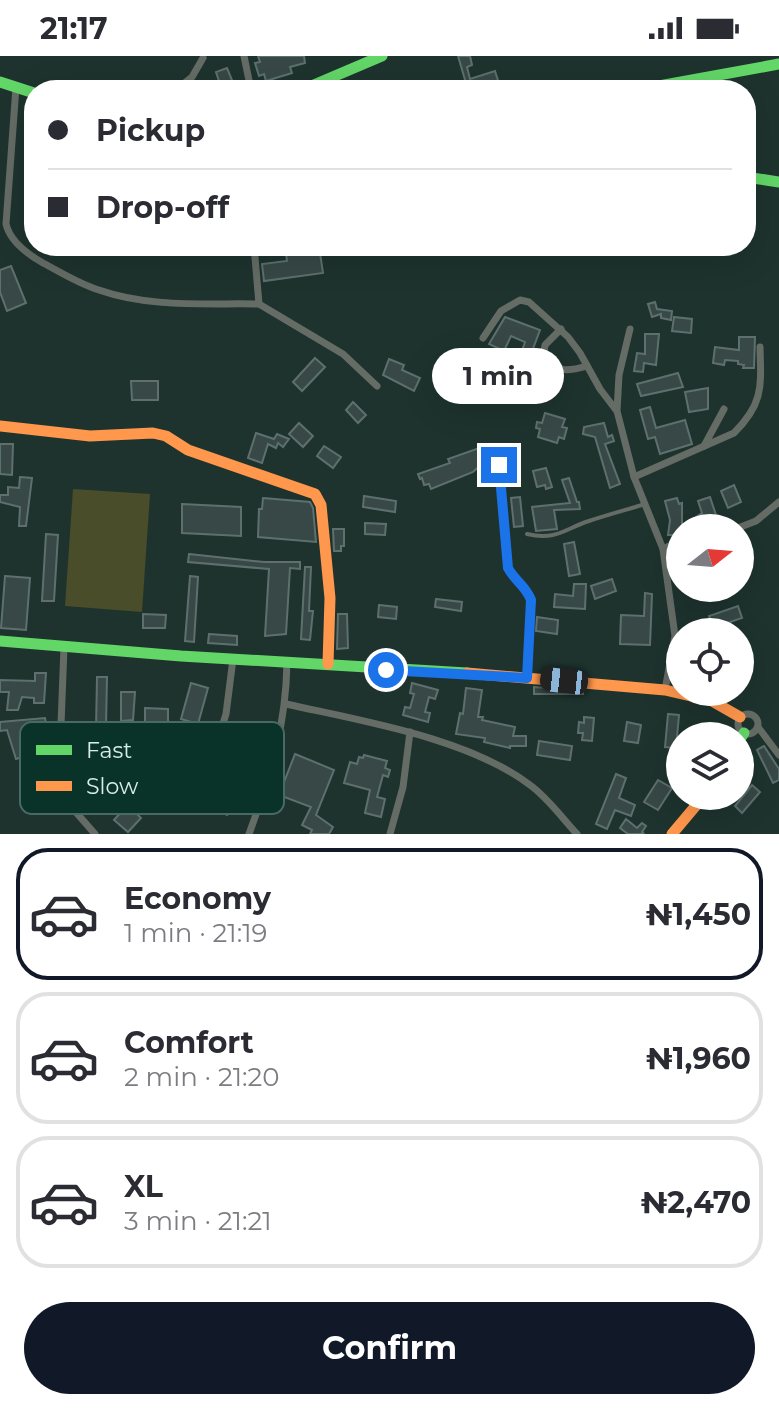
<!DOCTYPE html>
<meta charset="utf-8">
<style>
:root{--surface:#fff;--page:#f2f2f3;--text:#2b2b33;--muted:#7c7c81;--line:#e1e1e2;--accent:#111827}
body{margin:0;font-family:Montserrat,sans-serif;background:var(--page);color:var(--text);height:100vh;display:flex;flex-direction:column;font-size:30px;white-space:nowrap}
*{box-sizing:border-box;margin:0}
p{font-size:26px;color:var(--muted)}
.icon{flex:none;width:44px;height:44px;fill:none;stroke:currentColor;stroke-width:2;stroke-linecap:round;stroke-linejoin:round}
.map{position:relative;height:778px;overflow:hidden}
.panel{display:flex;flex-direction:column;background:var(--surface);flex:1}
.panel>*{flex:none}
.hud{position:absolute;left:24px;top:24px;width:732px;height:176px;border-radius:32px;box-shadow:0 8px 32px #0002;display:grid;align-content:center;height:176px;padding:0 24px;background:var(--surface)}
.needle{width:52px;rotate:73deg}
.controls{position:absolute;left:666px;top:458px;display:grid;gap:16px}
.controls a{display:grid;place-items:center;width:88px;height:88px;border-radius:50%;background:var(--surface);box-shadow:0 8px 32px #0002;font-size:40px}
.end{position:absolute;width:36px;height:36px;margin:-18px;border:10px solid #1a73e8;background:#fff;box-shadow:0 0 0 4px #fff}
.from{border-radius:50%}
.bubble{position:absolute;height:56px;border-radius:28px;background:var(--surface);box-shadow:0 8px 32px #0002;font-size:26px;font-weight:700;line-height:56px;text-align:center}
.car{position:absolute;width:24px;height:48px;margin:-24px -12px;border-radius:10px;box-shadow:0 0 6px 2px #0007;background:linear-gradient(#222 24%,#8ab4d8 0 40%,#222 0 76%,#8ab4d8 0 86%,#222 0)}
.hud b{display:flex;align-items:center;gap:28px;height:76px;font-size:30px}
.hud b+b{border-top:2px solid var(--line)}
.hud i{width:20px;height:20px;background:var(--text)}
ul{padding:14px 0 0;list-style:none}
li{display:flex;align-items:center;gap:24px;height:132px;margin:0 16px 12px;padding:0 8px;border:4px solid var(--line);border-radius:32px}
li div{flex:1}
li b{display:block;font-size:30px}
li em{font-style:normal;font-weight:700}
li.active{border-color:var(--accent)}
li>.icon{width:72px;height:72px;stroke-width:1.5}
.primary-button{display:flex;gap:16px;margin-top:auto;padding:16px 24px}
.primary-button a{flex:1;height:92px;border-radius:48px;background:var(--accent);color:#fff;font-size:32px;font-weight:700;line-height:92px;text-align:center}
.status{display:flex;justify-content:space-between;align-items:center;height:56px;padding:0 40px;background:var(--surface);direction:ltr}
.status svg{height:22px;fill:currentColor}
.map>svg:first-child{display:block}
</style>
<div class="status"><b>21:17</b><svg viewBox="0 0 49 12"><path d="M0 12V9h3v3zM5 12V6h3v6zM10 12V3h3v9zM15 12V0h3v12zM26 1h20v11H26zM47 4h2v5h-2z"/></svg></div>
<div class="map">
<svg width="779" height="778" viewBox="0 0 779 778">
<rect width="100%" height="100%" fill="#1e332e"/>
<path fill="#494d29" d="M73,433L150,438L142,556L65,550Z"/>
<g fill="#374847" stroke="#5d706e" stroke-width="2">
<path d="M258,0H304L305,7L290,11L292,17L266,25L264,18L259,20L255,7L260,6Z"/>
<path d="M458,0H470L472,9L467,11L470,23L495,15L501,34H468Z"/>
<path d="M227,12L236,34H222L216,16Z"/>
<path d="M285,190H319L323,217L264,225L262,208L287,205Z"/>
<path d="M11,210L26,247L7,255L0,236V214Z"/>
<path d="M655,246L657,253L672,255L671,264L661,262V258L652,261L648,248Z"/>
<path d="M505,261L540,274L528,306L519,303L525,286L511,280L504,295L489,288Z"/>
<path d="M674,261L692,263L691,277L672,275Z"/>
<path d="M645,278H659L656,309L644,307L643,316L634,315L637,297L645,298Z"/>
<path d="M739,281H755L754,312H743L744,309L738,308V305L725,304L724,309L713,307L715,291L739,294Z"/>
<path d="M315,302L325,311L302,335L293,326Z"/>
<path d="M389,303L404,309L402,314L420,322L414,335L383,319Z"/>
<path d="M678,317L683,331L641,340L637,328Z"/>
<path d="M528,320L552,333L548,340L524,327Z"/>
<path d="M131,325H158V344H132Z"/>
<path d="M708,332V353L689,356L685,336Z"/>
<path d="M353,346L366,359L358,367L346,354Z"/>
<path d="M650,351L656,372L685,364L692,388L660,398L655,381L648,383L640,354Z"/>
<path d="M545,357L565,363L562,371L567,372L564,383L559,381L557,387L538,381L540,373L536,372L537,366L542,367Z"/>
<path d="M299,367L313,380L303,391L289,378Z"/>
<path d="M604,367L608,381L612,379L614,385L605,388L620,428L610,432L595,381L583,378L584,371Z"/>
<path d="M256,377L274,383L277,378L289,383L283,391L278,387L276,392L268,388L262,407L248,402Z"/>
<path d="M0,388H13L12,419L0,418Z"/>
<path d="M324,390L341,401L333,412L317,400Z"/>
<path d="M482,391L484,406L473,416L431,433L429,428L424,429L422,422L420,423L418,418L450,407L448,403Z"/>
<path d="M546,412L552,431L546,433L545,429L537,431L533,415Z"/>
<path d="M20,421L32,422L26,470H19L20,451L0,446V439H8V431L19,432Z"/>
<path d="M569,422L577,446H579L580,453L554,454L557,473L536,475L532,451L570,447L562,424Z"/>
<path d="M734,429L741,446L728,452L721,435Z"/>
<path d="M364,440L396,445L395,456L363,451Z"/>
<path d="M520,441L523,470L514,471L511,442Z"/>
<path d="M710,441L716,459L689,468L688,466L702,457L698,445Z"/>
<path d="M263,442L310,446L313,452L316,486L258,481L259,453H262Z"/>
<path d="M677,442L679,448L682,447V472H680V479H668L670,464L665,445Z"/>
<path d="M182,448L241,451V480L182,477Z"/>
<path d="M365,467L386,468L385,479L365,478Z"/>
<path d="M333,473H344V490H341V495H334Z"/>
<path d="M46,478L58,479L54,545H42Z"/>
<path d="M574,486L580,518L569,520L564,488Z"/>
<path d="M189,498L264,506H300V513L290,512L286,578L265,580L269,513L188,506Z"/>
<path d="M305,511H311L309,555H313L310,584L301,583Z"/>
<path d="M5,520L30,522L26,574L1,572Z"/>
<path d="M190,520L198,521L194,586L185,585Z"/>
<path d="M612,523L616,535L595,543L591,530Z"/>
<path d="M574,528H586L585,553L554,551L555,538L573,540Z"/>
<path d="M645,537L652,538L650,589L620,588L621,559L644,560Z"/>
<path d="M436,543L462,546L461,555L435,551Z"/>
<path d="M379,549L397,551L396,563L378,561Z"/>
<path d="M738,550L742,562L713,572L709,560Z"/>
<path d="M143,558L166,559L165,572H143Z"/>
<path d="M338,558H347L348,592L337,593Z"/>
<path d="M537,561L558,564L557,578L536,575Z"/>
<path d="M209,578L237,580V589L208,587Z"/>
<path d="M35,617H46L44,647H34V642L22,641L18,654H7L9,636H0V624L35,625Z"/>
<path d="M97,621H107L106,670H122L121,690H102V685H100V674H96Z"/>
<path d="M191,627L208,632L198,668L181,663Z"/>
<path d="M412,627L438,634L435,643L429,641L425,656L430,657L428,666L403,659L405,651L410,652L414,638L410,637Z"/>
<path d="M534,631L583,635V638H534Z"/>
<path d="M466,632L482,634L478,661H483L482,664L515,671L513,680H526V690H510V692L484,686L485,682L456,678L460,657L463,658Z"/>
<path d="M121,636H135L133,664L121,665Z"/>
<path d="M145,652L168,653V673L184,689L172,701L161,690L171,680L145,682Z"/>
<path d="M668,658L679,659L676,692L665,691Z"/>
<path d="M584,661L594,662L592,685L582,684L583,677H578L579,666L584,667Z"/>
<path d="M45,662L46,668L27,669L36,697L16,703L7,674L0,675V666Z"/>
<path d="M627,666L641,669L638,687L624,685Z"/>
<path d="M539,685L572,690L570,704L537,699Z"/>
<path d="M764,690L779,713V724L773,727L757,694Z"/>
<path d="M295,698L334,714L316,759L333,771L329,778H310L312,774L302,769L311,751L279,739Z"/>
<path d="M364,699L387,705L385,712L390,714L388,721L383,719L377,741L385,743L381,761L365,757L370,734L344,727L350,706L357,708L359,701L363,702Z"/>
<path d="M209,717L239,725L235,735L241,737L236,750L231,748L227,759L199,746Z"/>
<path d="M616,718L626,722L619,742L635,749L631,760L615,754L607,773L596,768Z"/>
<path d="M658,724L672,732L658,754L644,746Z"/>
<path d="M752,729L760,736L742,757L735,750Z"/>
<path d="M140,730L153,742L138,759L141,762L128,776L114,764L123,754L127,758L135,749L131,746L134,743L125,747Z"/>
<path d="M626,763L637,772L642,767L646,770L642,776L644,778H628L620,772Z"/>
</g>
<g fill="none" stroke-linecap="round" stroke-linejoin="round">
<path stroke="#656c66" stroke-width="4" d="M527,478C556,485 564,473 589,465C607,459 626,454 645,448"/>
<g stroke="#656c66" stroke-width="7">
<path d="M244,0L251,34"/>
<path d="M16,31L6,168C10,185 29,199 43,207C62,217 79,228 99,234C150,252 206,247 259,248"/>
<path d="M176,34L192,21L203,2"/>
<path d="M254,190L259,248L343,298L377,330"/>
<path d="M561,273L545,289L543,303C557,317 570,315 587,310"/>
<path d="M630,273L619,319L617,355L634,421L663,493L675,580L665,634"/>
<path d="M483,282L501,255L520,244L529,246L568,281L580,297L600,333L616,354"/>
<path d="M704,390L724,353"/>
<path d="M499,409L508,512C515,525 526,530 531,544L527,622"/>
<path d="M634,421L734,377C764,347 761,330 760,291"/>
<path d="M738,472L756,465L779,446"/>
<path d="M663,493L680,485"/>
<path d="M64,591L59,721L67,746L95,778"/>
<path d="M286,648C362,665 468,682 530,729C548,742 562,762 577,778"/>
<circle cx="748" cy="668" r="10"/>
<path d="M758,671L779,699"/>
<path d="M215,693L226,658L233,603"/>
<path d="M249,778C271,718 286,670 287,606"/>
<path d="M390,778L403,731L410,676"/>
</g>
<g stroke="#63d668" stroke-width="11">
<path d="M0,26L34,37"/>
<path d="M302,34L382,0"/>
<path d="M637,34L779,8"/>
<path d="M746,121L779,126"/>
<path d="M0,585L181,600L467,617"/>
<path d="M740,683L744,677"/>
</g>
<g stroke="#ff974d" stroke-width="11">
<path d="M0,370L90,380L153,377L166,380L188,394L315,438L321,449L330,542L328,608"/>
<path d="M467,617L665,634L712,645L740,661"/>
<path d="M672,778L704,740"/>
</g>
</g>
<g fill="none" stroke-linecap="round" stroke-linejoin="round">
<path stroke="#1a73e8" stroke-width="10" d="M386,614L527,622L531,544C526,530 515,525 508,512L499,409"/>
</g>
<rect x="20" y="666" width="264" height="92" rx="12" fill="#093229" stroke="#476a62" stroke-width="2"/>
<rect x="36" y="689" width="36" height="10" fill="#63d668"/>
<rect x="36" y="725" width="36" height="10" fill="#ff974d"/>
<g font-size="22" fill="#d8ede7">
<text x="86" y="702">Fast</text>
<text x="86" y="738">Slow</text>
</g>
</svg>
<div class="controls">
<a><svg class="needle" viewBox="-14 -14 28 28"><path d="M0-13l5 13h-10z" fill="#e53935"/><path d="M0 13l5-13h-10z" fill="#7c7c81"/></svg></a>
<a><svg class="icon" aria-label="locate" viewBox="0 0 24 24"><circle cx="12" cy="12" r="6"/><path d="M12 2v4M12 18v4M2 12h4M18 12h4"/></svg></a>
<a><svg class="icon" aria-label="layers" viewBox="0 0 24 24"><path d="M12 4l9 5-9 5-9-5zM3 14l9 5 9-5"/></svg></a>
</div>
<i class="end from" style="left:386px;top:614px"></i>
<i class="end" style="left:499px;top:409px"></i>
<div class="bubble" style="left:432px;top:292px;width:132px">1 min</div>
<i class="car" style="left:564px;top:625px;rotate:276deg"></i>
<div class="hud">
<b><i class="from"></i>Pickup</b>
<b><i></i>Drop-off</b>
</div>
</div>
<section class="panel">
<ul>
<li class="active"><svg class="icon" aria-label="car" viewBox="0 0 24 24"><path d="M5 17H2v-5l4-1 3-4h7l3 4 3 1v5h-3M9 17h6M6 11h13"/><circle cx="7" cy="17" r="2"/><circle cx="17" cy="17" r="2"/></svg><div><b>Economy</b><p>1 min · 21:19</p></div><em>₦1,450</em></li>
<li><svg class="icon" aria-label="car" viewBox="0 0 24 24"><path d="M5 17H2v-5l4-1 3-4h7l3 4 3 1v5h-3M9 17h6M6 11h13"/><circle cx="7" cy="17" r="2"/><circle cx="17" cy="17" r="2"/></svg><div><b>Comfort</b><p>2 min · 21:20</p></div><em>₦1,960</em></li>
<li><svg class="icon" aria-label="car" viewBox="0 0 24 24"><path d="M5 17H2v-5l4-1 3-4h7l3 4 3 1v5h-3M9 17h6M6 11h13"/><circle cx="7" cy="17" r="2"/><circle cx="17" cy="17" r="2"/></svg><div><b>XL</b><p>3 min · 21:21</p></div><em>₦2,470</em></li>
</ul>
<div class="primary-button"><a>Confirm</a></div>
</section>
